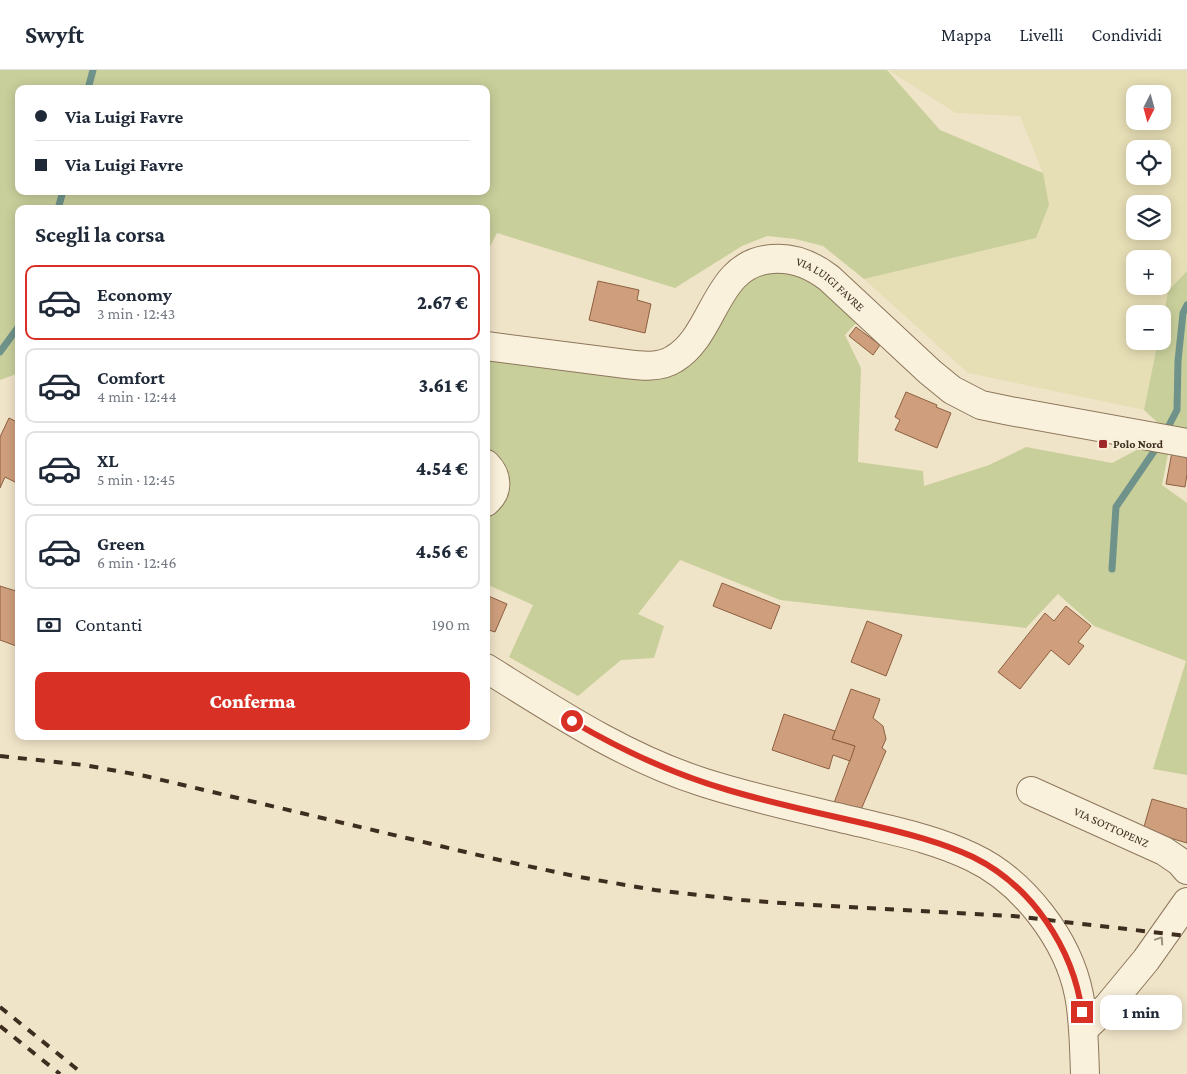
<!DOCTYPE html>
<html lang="it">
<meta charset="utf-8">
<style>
:root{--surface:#fff;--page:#f2f2f3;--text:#1f2937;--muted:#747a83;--line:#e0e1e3;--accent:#d93025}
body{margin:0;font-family:"Crimson Pro",serif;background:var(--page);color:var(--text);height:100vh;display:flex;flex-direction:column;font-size:19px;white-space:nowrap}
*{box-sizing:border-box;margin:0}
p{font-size:16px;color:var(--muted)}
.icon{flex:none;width:28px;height:28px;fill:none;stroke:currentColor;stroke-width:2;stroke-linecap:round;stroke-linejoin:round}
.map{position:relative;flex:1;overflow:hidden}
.drawer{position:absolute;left:15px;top:135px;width:475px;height:535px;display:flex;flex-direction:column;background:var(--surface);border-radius:10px;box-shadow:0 2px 12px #0003}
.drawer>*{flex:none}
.guide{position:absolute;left:15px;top:15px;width:475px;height:110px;border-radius:10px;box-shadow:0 2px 12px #0003;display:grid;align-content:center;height:110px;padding:0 20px;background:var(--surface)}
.needle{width:32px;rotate:186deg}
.buttons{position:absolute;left:1126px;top:15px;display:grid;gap:10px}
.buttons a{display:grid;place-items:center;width:45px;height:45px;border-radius:10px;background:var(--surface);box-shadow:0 2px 12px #0003;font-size:25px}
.end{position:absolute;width:22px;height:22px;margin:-11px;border:6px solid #d93025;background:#fff;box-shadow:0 0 0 2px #fff}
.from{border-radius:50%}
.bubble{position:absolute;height:35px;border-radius:10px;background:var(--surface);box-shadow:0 2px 12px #0003;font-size:16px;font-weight:800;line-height:35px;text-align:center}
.guide b{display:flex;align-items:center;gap:18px;height:48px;font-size:19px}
.guide b+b{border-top:1px solid var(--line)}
.guide i{width:12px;height:12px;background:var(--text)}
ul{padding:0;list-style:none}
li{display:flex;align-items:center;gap:15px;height:75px;margin:0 10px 8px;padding:0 10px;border:2px solid var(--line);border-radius:10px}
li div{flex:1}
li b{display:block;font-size:19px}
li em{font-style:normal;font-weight:800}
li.current{border-color:var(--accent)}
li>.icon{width:45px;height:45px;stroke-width:1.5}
h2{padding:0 20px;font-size:22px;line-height:60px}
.pay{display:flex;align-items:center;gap:12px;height:55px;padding:0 20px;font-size:19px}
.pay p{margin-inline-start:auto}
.primary-button{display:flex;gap:10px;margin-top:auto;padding:10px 20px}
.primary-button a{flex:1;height:58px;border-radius:10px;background:var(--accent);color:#fff;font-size:20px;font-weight:800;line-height:58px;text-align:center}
header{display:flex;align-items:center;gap:30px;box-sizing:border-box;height:70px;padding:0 25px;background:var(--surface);border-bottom:1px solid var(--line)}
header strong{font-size:24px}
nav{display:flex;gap:28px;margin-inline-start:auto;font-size:18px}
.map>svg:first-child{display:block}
</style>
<header>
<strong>Swyft</strong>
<nav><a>Mappa</a><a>Livelli</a><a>Condividi</a></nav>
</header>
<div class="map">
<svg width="1187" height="1004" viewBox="0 0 1187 1004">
<rect width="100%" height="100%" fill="#f0e4c8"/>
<path fill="#e6deb5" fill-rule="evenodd" d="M888,0H1187V201L1168,221L1163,250L1162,244H1135V271H1158L1144,340L968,303L864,209L1036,168L1043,103L1020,46L956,43ZM1135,24H1162V51H1135ZM1135,79H1162V106H1135ZM1135,134H1162V161H1135ZM1135,189H1162V216H1135Z"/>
<g fill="#c9cf9b" fill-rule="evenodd">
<path d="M0,0H887L940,60L1043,103L1049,135L1036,168L864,209L823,176L795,169L767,166L742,176L675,218L497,163L486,184V139H19V303L0,310ZM19,19H486V121H19Z"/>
<path d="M778,201L800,204L817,212L861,248L845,265L861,298L858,392L923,401L924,416L989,395L1026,377L1112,393L1146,375L1169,379L1162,415L1187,433V705L1153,699L1186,591L1094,556L1058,524L1026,558L780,530L680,490L638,544L664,556L654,588L621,590L578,626L509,587L533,535L486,514V446C508,441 517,413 504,395C499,389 493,384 486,379V285L662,308C675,306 682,302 691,293L735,222L759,205Z"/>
<path d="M1187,201V361L1159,354L1144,340L1158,271H1162L1163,250L1168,221Z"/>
</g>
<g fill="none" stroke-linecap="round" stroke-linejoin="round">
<g stroke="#6f938a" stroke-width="7">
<path d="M88,19L93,0"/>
<path d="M58,139L63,121"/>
<path d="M0,282L19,256"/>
<path d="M1165,363L1177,340L1178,291L1183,243L1187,235"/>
<path d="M1112,499L1116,437L1159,374"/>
</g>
</g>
<g fill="#cf9f7d" stroke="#8d5f41">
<path d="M598,211L639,220L637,230L651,234L645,263L589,250Z"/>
<path d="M856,257L880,275L873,285L849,266Z"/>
<path d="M906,322L937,335L936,337L951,343L937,378L895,360L900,350L895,347Z"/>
<path d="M9,348L19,353V414L5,407L0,418V367Z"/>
<path d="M1172,382L1187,384V404L1185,417L1166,414Z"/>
<path d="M722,513L780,536L771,559L713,536Z"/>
<path d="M0,516L19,522V577L0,570Z"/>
<path d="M486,525L507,534L495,562L486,559Z"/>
<path d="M1066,536L1091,556L1078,572L1084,576L1069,595L1051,580L1020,619L998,602L1045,543L1054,551Z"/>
<path d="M867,551L902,565L886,606L851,592Z"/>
<path d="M851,619L880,629L873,648L883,656L886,669L882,678L886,681L860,742L834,733L855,676L832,669Z"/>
<path d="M784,644L835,661L832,669L855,676L850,691L833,685L829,699L772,680Z"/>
<path d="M1152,729L1187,739V773L1143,760Z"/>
</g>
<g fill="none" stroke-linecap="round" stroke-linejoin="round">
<defs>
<g id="minor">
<path id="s1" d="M486,276L626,294C642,296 660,298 674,289C716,264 714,193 772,189C794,187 812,195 829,208L930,302L952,320L981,335L1010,341L1187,373"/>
<path d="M486,394C498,406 499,421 486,432"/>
<path d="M486,598C555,641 624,687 702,712C754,729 809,740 862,753C899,762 937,770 972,787C1023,811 1068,869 1079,925C1084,951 1084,978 1085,1004"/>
<path id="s2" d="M1031,721L1164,781L1180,792L1187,800"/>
<path d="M1084,959L1108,936L1146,890L1187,832"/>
</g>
</defs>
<use href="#minor" stroke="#8d765c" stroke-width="30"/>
<use href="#minor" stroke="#faf1dc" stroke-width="28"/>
<g stroke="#3d2e20" stroke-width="4" stroke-dasharray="9 9" stroke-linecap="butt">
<path d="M0,686L84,695L145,706L495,789L579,807L655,820L742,830L795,834L1013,846L1187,866"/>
<path d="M0,937L83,1004"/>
<path d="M0,956L60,1004"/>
</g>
</g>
<defs><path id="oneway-chevron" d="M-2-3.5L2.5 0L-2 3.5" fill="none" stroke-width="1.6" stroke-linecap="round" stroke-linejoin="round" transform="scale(1.25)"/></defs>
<use stroke="#9c907e" href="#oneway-chevron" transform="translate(1160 870) rotate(-56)"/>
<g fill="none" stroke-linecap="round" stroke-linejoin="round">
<path stroke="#d93025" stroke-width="6" d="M572,651C621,680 673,704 728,720C775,734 824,744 871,755C905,763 941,772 973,787C1032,816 1073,878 1082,942"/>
</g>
<rect fill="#9e2a2b" stroke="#f7eed8" stroke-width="2" x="1098" y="369" width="10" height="10" rx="2.5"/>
<g text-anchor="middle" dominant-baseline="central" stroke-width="4" stroke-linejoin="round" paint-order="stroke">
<g font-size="12" fill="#3d2e20" stroke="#f7eed8">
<text stroke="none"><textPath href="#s1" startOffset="402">VIA LUIGI FAVRE</textPath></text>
<text stroke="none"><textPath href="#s2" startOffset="88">VIA SOTTOPENZ</textPath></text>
</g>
<g font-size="12" font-weight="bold" fill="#3d2e20" stroke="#f7eed8" text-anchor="start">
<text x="1113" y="374">Polo Nord</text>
</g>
</g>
</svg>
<div class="buttons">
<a><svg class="needle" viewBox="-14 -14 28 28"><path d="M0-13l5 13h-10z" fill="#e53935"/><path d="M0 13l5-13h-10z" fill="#747a83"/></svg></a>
<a><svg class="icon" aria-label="locate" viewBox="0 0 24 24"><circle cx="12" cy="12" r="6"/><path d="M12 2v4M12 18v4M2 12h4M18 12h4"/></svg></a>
<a><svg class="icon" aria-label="layers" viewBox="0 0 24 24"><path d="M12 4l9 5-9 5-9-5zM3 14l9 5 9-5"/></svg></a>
<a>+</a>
<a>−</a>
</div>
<i class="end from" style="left:572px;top:651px"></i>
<i class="end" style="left:1082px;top:942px"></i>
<div class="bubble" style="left:1100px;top:925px;width:82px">1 min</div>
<div class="guide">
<b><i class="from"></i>Via Luigi Favre</b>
<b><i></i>Via Luigi Favre</b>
</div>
<section class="drawer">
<h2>Scegli la corsa</h2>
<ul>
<li class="current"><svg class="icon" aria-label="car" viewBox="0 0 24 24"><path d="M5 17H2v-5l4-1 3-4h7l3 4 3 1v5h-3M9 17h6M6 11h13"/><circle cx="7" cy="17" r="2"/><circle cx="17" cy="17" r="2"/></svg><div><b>Economy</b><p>3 min · 12:43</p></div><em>2.67 €</em></li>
<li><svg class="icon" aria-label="car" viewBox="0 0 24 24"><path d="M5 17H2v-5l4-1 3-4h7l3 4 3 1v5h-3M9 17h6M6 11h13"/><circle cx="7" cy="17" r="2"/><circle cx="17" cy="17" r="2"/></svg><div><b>Comfort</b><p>4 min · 12:44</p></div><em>3.61 €</em></li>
<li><svg class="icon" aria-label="car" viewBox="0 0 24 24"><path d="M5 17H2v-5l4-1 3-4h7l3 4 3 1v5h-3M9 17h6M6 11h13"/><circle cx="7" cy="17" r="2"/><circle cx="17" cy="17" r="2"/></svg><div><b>XL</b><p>5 min · 12:45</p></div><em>4.54 €</em></li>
<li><svg class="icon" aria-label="car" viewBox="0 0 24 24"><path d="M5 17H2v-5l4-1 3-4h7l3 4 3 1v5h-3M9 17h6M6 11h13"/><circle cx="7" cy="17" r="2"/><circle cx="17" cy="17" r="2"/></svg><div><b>Green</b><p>6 min · 12:46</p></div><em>4.56 €</em></li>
</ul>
<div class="pay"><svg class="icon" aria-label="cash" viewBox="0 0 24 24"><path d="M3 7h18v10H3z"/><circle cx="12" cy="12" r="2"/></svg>Contanti<p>190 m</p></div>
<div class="primary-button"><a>Conferma</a></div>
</section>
</div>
